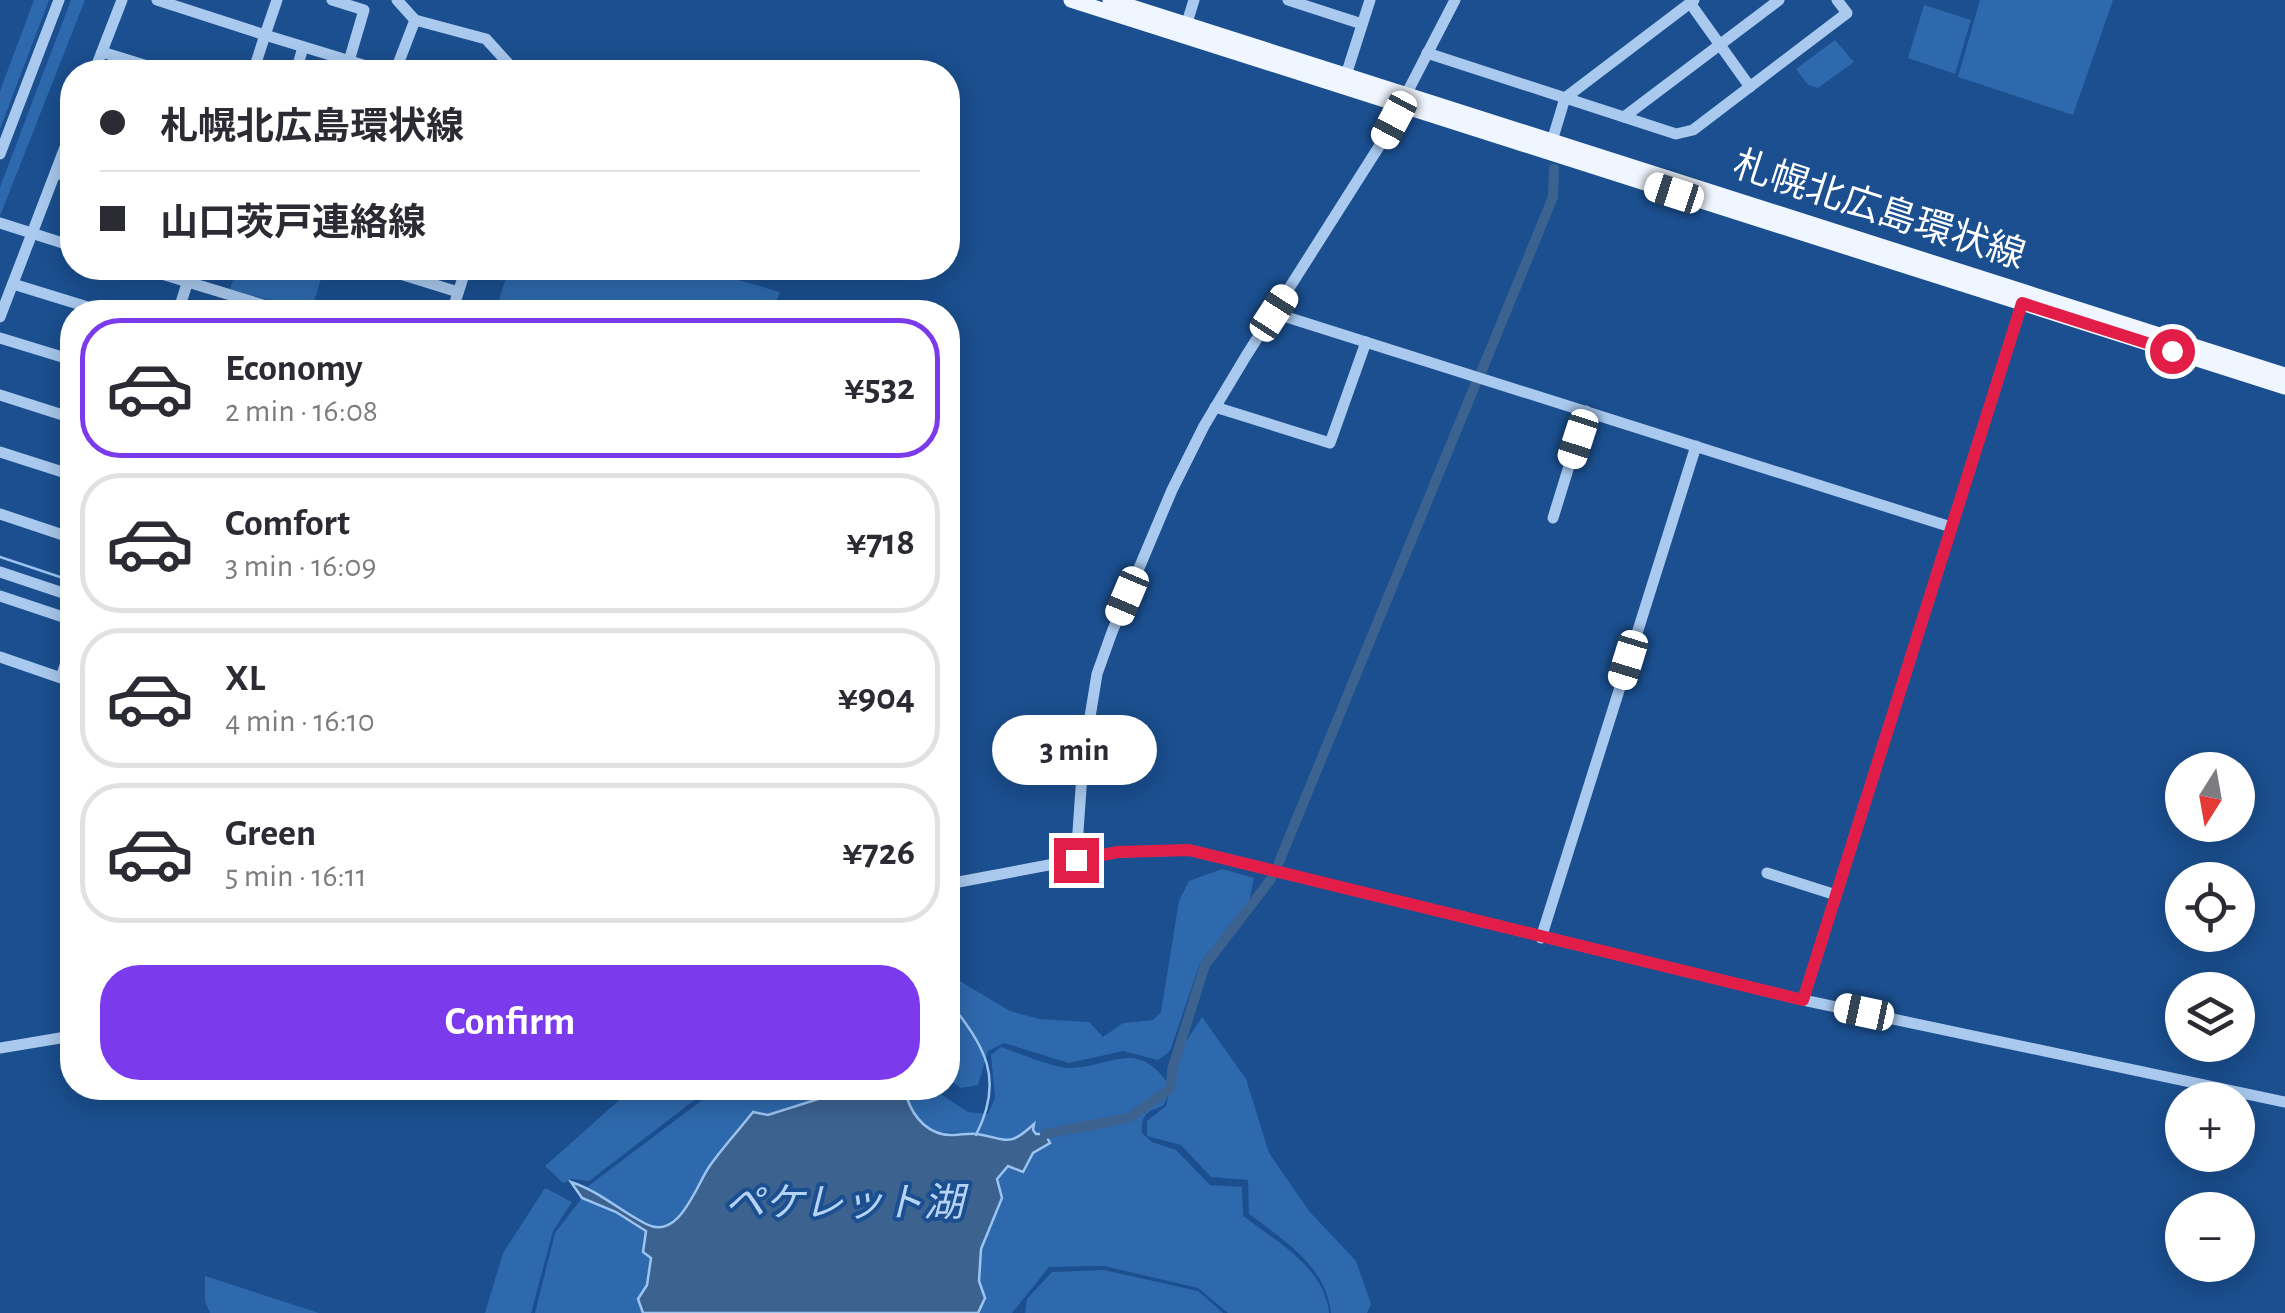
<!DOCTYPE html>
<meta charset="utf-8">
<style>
:root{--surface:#fff;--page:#f2f2f3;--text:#2b2b33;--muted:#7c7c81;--line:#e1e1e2;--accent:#7c3aed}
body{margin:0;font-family:"Alegreya Sans","Noto Sans JP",sans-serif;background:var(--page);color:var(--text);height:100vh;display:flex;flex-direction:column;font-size:38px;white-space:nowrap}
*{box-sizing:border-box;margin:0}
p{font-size:32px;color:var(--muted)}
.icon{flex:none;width:55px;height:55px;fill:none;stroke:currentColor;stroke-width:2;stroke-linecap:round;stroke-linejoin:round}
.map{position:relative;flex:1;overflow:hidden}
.side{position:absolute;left:60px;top:300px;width:900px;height:800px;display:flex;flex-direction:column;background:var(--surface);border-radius:40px;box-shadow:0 5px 25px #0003}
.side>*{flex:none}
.guide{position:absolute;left:60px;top:60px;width:900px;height:220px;border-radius:40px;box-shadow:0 5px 25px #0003;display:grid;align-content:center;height:220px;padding:0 40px;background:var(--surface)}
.needle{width:65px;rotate:191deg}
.tools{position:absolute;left:2165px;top:752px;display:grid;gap:20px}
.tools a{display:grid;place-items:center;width:90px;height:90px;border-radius:50%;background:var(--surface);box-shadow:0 5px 25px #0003;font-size:50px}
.end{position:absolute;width:45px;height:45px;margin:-22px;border:12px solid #e11d48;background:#fff;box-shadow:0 0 0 5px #fff}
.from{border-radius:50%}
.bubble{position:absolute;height:70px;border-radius:35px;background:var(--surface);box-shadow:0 5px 25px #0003;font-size:32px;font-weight:600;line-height:70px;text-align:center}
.car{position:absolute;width:30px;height:60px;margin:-30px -15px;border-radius:12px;box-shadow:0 0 8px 2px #0007;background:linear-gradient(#fff 24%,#345 0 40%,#fff 0 76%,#345 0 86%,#fff 0)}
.guide b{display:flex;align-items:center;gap:35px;height:95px;font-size:38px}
.guide b+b{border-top:2px solid var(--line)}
.guide i{width:25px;height:25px;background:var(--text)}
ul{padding:18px 0 0;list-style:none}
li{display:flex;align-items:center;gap:30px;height:140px;margin:0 20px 15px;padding:0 20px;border:5px solid var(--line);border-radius:40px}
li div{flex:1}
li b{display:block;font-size:38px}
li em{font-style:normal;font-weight:600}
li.current{border-color:var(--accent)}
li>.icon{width:90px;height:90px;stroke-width:1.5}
.action{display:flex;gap:20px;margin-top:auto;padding:20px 40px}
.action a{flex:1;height:115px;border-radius:40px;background:var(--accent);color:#fff;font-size:40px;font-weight:600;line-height:115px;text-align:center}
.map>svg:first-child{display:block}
</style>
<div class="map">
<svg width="2285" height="1313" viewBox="0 0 2285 1313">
<rect width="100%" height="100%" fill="#1b4f8f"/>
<g fill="#2e69ad">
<path d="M34,0H49L0,129V91Z"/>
<path d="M71,0H85L0,216V187Z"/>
<path d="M1980,0H2113L2073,115L1958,77Z"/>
<path d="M1924,5L1971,20L1955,74L1908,58Z"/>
<path d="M1835,40L1854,62L1818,88L1808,85L1796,69Z"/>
<path d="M237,268H324L311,312L230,289Z"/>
<path d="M509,268H697L780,292L772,312H495Z"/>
<path d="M1222,869L1254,878L1249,901L1200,963L1170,1051L1158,1060L1123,1051L1069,1063L1004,1043L988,1051L978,1085L961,1088L948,1079V974L1010,1011L1039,1019L1089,1022L1103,1037L1123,1023L1153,1020L1161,1012L1179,901L1189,881Z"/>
<path d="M1202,1017L1246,1079L1269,1153L1309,1211L1356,1261L1371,1304L1367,1313H1331C1326,1266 1284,1240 1249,1214L1248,1180L1211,1177L1181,1145L1147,1136V1121L1166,1106L1169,1094L1163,1106C1146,1111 1141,1116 1142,1133L1152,1142L1176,1150L1210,1185L1242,1187L1243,1216C1276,1241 1325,1268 1329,1313H1228L1198,1288L1104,1266L1049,1267L1012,1313H978L985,1298L979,1281L981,1249L1002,1198L997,1179L1008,1166L1049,1144L1033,1130C1008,1146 1005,1140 979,1135C945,1128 922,1145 907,1098L912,1088H937L936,1091L968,1112L988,1114L995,1098L991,1055L1001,1047C1019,1053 1054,1068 1071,1068C1115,1066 1138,1037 1171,1088L1183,1046Z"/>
<path d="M633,1088H710L589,1181L572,1179L563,1183L545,1166Z"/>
<path d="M718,1088H853L768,1115L707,1170L689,1207L666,1225L650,1227L587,1187Z"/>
<path d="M545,1188L572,1202L553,1231L531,1313H485L503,1253Z"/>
<path d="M582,1198L616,1212L646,1231L643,1252L651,1258L647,1285L639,1299L643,1313H535L555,1233Z"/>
<path d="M1104,1270L1198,1291L1223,1313H1025L1027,1299L1052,1272Z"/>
<path d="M205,1276L319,1313H210L205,1301Z"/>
</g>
<path fill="#3c6290" stroke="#9cc4f0" stroke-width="2.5" d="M853,1088H912L907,1098C914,1119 930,1136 953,1135C961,1135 969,1133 977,1134C1008,1139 1008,1148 1034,1124L1033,1130L1036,1134H1045L1050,1143L1033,1153L1023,1172L1008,1166L997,1179L1002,1198L981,1249L979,1281L985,1298L978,1313H643L638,1299L647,1285L651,1258L643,1252L646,1231L616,1212L582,1198L571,1182C599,1191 620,1211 646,1224C679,1241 696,1186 709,1167C722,1148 739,1130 753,1112L768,1115Z"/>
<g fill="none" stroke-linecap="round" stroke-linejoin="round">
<g stroke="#9cc4f0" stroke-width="2.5">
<path d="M0,557L72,581"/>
<path d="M948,1000C985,1047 1005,1078 976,1135"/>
</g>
<g stroke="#3c6290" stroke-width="10">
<path d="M1480,375L1553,197L1554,169"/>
<path d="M1279,862L1476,383"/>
<path d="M1045,1134L1129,1118L1171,1088L1172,1070L1205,965L1271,879"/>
</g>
<g stroke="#a9c9ee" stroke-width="11">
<path d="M157,0L265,35L253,72"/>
<path d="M277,0L265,35L386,72"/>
<path d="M332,0L364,10L349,61"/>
<path d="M397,0L415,20L486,39L516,72"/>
<path d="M1288,0L1362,24"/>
<path d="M1690,3L1750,87"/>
<path d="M1185,29L1194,0"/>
<path d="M102,52L167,72"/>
<path d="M1427,53L1676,134L1693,130L1847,13L1837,0"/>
<path d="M94,72L122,0"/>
<path d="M296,72L303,47"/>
<path d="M395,72L415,20"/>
<path d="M1346,75L1370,0"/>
<path d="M1624,117L1779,0"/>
<path d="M1552,141L1565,98L1694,0"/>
<path d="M0,154L59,0"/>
<path d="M56,173L72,178"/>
<path d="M0,223L72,246"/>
<path d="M142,268L286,312"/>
<path d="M381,268L458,292"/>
<path d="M13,284L104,312"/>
<path d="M178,312L192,268"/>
<path d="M452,312L466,268"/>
<path d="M1274,313L1951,527"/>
<path d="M0,317L72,129"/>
<path d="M0,338L72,360"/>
<path d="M0,395L72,418"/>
<path d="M1215,407L1330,443L1366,342"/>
<path d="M0,452L72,475"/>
<path d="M0,514L72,538"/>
<path d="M1553,518L1586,411"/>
<path d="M0,572L72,596"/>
<path d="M0,596L72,620"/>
<path d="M0,657L61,678L72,643"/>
<path d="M1076,860L1083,760L1097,674L1112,632L1172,490L1204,426L1246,356L1380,145L1455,0"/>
<path d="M1767,873L1836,895"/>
<path d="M948,884L1118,852L1189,850L1803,1000L2285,1102"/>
<path d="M1541,938L1696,446"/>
<path d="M1803,1000L2022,303"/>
<path d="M0,1048L72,1036"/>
</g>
<g stroke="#f0f6ff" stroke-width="15">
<path d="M1071,0L2285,387"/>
<path d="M1110,0L2285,375"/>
</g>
</g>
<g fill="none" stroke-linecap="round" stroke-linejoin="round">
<path stroke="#e11d48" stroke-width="12" d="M1076,860L1118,852L1189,850L1803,1000L2022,303L2172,351"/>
</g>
<g text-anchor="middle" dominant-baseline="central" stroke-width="8" stroke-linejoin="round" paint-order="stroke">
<g font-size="38" fill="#fff" stroke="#1b4f8f">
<text transform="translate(1879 211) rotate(18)">札幌北広島環状線</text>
</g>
<g font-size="40" font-style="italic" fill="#b5d3f5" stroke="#1b4f8f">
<text x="844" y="1204">ペケレット湖</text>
</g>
</g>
</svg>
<div class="tools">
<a><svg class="needle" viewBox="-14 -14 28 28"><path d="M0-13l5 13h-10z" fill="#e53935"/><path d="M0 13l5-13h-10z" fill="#7c7c81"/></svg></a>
<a><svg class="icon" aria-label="locate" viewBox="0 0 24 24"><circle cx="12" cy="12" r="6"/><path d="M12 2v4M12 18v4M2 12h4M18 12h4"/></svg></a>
<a><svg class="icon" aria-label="layers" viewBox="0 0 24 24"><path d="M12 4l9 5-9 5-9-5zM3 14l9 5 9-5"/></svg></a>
<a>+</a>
<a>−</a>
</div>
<i class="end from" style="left:2172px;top:351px"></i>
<i class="end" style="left:1076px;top:860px"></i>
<div class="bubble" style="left:992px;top:715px;width:165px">3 min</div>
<i class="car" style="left:1394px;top:120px;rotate:208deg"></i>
<i class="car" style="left:1674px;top:193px;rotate:288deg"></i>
<i class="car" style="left:1274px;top:313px;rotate:33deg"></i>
<i class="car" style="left:1578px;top:439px;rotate:198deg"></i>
<i class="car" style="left:1127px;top:596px;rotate:203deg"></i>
<i class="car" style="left:1628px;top:660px;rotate:197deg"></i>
<i class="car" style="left:1864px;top:1012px;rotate:282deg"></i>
<div class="guide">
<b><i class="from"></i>札幌北広島環状線</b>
<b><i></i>山口茨戸連絡線</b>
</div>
<section class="side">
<ul>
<li class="current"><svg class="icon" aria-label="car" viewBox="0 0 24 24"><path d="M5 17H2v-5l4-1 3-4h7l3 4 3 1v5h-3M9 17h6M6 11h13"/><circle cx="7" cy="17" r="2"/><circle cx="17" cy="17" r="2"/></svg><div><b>Economy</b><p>2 min · 16:08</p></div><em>¥532</em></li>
<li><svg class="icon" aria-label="car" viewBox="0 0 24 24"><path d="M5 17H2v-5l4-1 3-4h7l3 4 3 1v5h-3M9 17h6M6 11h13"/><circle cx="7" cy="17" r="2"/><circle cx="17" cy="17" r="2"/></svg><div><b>Comfort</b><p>3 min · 16:09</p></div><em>¥718</em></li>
<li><svg class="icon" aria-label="car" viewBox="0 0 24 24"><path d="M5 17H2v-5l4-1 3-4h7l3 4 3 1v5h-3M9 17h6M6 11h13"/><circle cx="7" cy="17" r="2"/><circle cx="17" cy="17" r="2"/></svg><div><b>XL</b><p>4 min · 16:10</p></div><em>¥904</em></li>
<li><svg class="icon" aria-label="car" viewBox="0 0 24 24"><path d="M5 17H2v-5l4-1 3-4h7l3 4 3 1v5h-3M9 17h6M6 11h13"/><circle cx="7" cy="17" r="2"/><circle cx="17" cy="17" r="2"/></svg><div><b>Green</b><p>5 min · 16:11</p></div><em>¥726</em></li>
</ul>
<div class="action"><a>Confirm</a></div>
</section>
</div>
